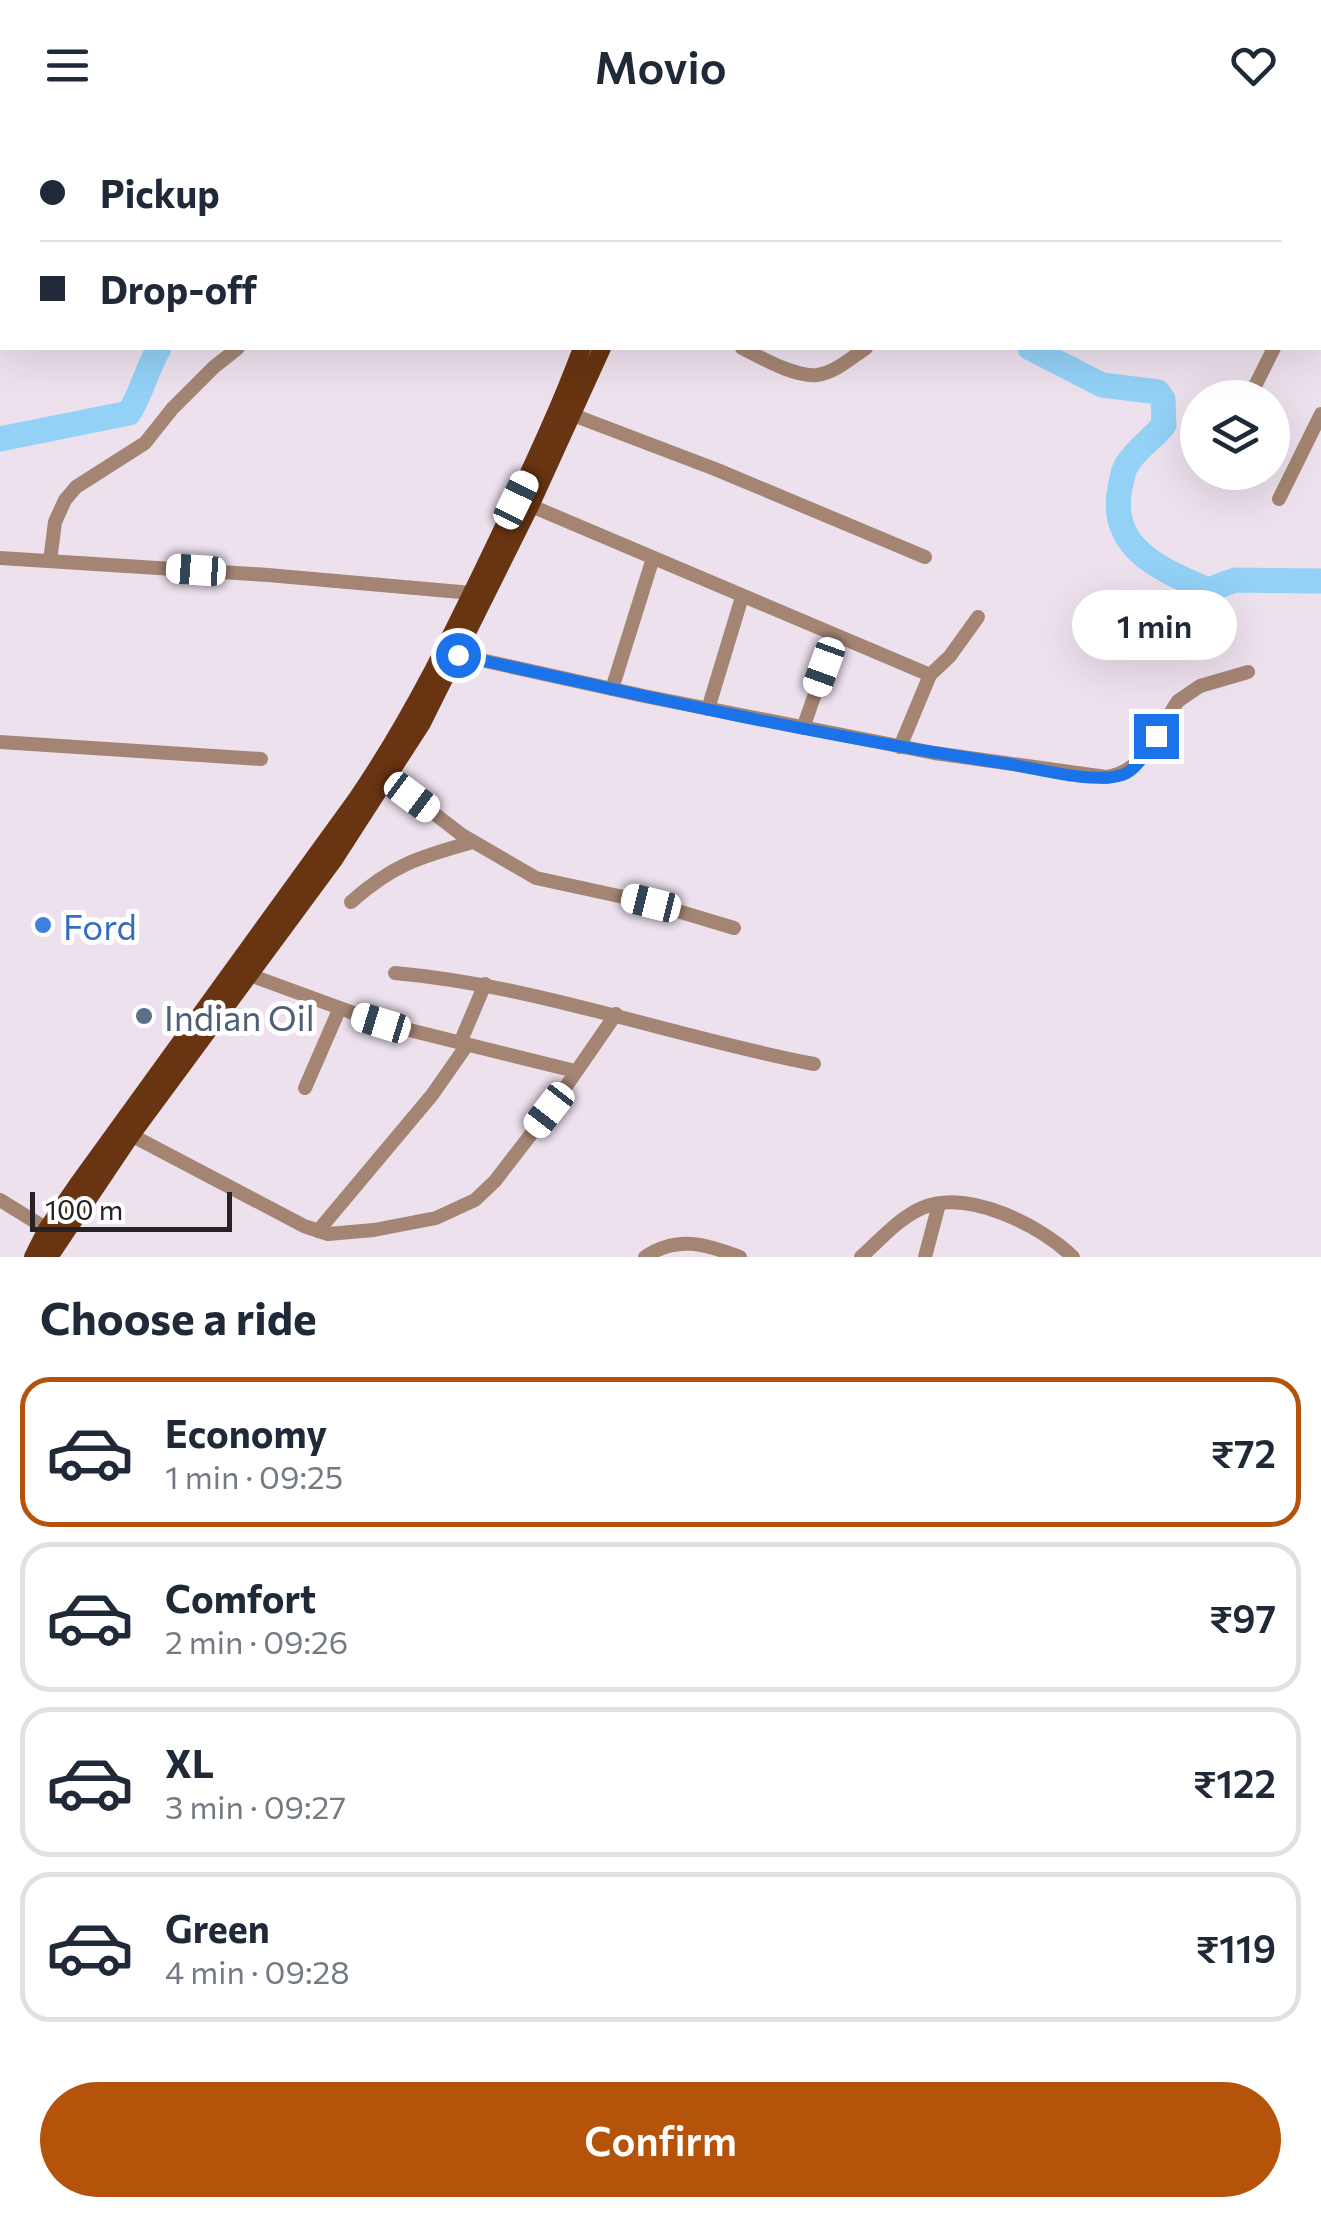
<!DOCTYPE html>
<meta charset="utf-8">
<style>
:root{--surface:#fff;--page:#f2f2f3;--text:#1f2937;--muted:#747a83;--line:#e0e1e3;--accent:#b45309}
body{margin:0;font-family:Commissioner,sans-serif;background:var(--page);color:var(--text);height:100vh;display:flex;flex-direction:column;font-size:38px;white-space:nowrap}
*{box-sizing:border-box;margin:0}
p{font-size:32px;color:var(--muted)}
.icon{flex:none;width:55px;height:55px;fill:none;stroke:currentColor;stroke-width:2;stroke-linecap:round;stroke-linejoin:round}
.map{position:relative;height:1127px;overflow:hidden}
.drawer{display:flex;flex-direction:column;background:var(--surface);flex:1}
.drawer>*{flex:none}
.banner{position:absolute;left:0px;top:0px;width:1322px;height:220px;box-shadow:0 10px 40px #0002;display:grid;align-content:center;height:220px;padding:0 40px;background:var(--surface)}
.controls{position:absolute;left:1180px;top:250px;display:grid;gap:20px}
.controls a{display:grid;place-items:center;width:110px;height:110px;border-radius:50%;background:var(--surface);box-shadow:0 10px 40px #0002;font-size:50px}
.scale{position:absolute;left:30px;bottom:25px;width:202px;box-sizing:border-box;padding-left:10px;border:5px solid #252125;border-top:0;font-size:28px;line-height:35px;white-space:nowrap;color:#252125;-webkit-text-stroke:8px #fff;paint-order:stroke}
.end{position:absolute;width:45px;height:45px;margin:-22px;border:12px solid #1a73e8;background:#fff;box-shadow:0 0 0 5px #fff}
.from{border-radius:50%}
.bubble{position:absolute;height:70px;border-radius:35px;background:var(--surface);box-shadow:0 10px 40px #0002;font-size:32px;font-weight:600;line-height:70px;text-align:center}
.car{position:absolute;width:30px;height:60px;margin:-30px -15px;border-radius:12px;box-shadow:0 0 8px 2px #0007;background:linear-gradient(#fff 24%,#345 0 40%,#fff 0 76%,#345 0 86%,#fff 0)}
.banner b{display:flex;align-items:center;gap:35px;height:95px;font-size:38px}
.banner b+b{border-top:2px solid var(--line)}
.banner i{width:25px;height:25px;background:var(--text)}
ul{padding:0;list-style:none}
li{display:flex;align-items:center;gap:30px;height:150px;margin:0 20px 15px;padding:0 20px;border:5px solid var(--line);border-radius:30px}
li div{flex:1}
li b{display:block;font-size:38px}
li em{font-style:normal;font-weight:600}
li.on{border-color:var(--accent)}
li>.icon{width:90px;height:90px;stroke-width:1.5}
h2{padding:0 40px;font-size:45px;line-height:120px}
.action{display:flex;gap:20px;margin-top:auto;padding:20px 40px}
.action a{flex:1;height:115px;border-radius:60px;background:var(--accent);color:#fff;font-size:40px;font-weight:600;line-height:115px;text-align:center}
header{display:flex;justify-content:space-between;align-items:center;height:130px;padding:0 40px;background:var(--surface);font-size:45px;font-weight:600}
.map>svg:first-child{display:block}
</style>
<header><svg class="icon" aria-label="menu" viewBox="0 0 24 24"><path d="M4 6h16M4 12h16M4 18h16"/></svg>Movio<svg class="icon" aria-label="heart" viewBox="0 0 24 24"><path d="M12 20l-8-8c-3-5 5-10 8-4 3-6 11-1 8 4z"/></svg></header>
<div class="map">
<svg width="1321" height="1127" viewBox="0 0 1321 1127">
<rect width="100%" height="100%" fill="#ede1ed"/>
<g fill="none" stroke-linecap="round" stroke-linejoin="round">
<g stroke="#93d1f7" stroke-width="25">
<path d="M190,0V2"/>
<path d="M993,0L994,2"/>
<path d="M1030,218L1102,255L1158,262L1163,269L1164,295C1152,309 1135,320 1126,336C1122,343 1122,350 1120,358C1108,419 1162,440 1208,460L1235,450L1321,451"/>
<path d="M0,309L129,283C142,262 147,239 159,218"/>
</g>
<g stroke="#a48573" stroke-width="14">
<path d="M1121,0L1126,2"/>
<path d="M325,2L326,0"/>
<path d="M705,2L706,0"/>
<path d="M1320,49L1321,46"/>
<path d="M1320,107L1321,108"/>
<path d="M1320,129L1321,127"/>
<path d="M742,218C762,228 794,247 817,245C835,243 852,227 866,218"/>
<path d="M1249,268L1274,218"/>
<path d="M573,285L715,339L925,427"/>
<path d="M1279,369L1321,284"/>
<path d="M522,372L930,545"/>
<path d="M0,428L268,445L472,463"/>
<path d="M50,431L55,392L65,370L76,357L145,313L172,279L214,237L238,218"/>
<path d="M449,523L644,566L934,623L1106,647C1145,642 1157,602 1178,571L1200,556L1248,542"/>
<path d="M612,559L653,428"/>
<path d="M708,579L742,467"/>
<path d="M803,598L835,507"/>
<path d="M0,612L261,629"/>
<path d="M900,617L930,545L950,526L978,487"/>
<path d="M388,648L462,705L536,748L651,773L734,798"/>
<path d="M351,772C394,734 420,727 473,712"/>
<path d="M244,843L381,893L575,941"/>
<path d="M395,843C539,856 673,907 814,934"/>
<path d="M460,913L485,854"/>
<path d="M305,958L339,880"/>
<path d="M131,1005L304,1096L328,1104L374,1100L436,1088L475,1070L495,1051L549,981L616,884"/>
<path d="M0,1070L47,1099"/>
<path d="M318,1101L432,965L467,915"/>
<path d="M645,1127C677,1105 706,1114 740,1127"/>
<path d="M861,1127C880,1110 899,1088 922,1078C968,1058 1041,1096 1073,1127"/>
<path d="M925,1127L939,1074"/>
</g>
<g stroke="#683411" stroke-width="18">
<path d="M661,2L662,0"/>
<path d="M679,2L680,0"/>
<path d="M33,1127L47,1099L78,1054L356,670C413,587 456,497 499,407C528,345 558,283 582,218"/>
<path d="M49,1127L131,1005L333,731L422,593L530,376L602,218"/>
</g>
</g>
<g fill="none" stroke-linecap="round" stroke-linejoin="round">
<path stroke="#1a73e8" stroke-width="12" d="M458,525C641,566 824,607 1009,634C1038,639 1095,654 1122,645C1138,640 1147,619 1156,606"/>
</g>
<circle fill="#3f7fe0" stroke="#fff" stroke-width="4" cx="43" cy="795" r="10"/>
<circle fill="#5c6f8a" stroke="#fff" stroke-width="4" cx="144" cy="886" r="10"/>
<g text-anchor="middle" dominant-baseline="central" stroke-width="10" stroke-linejoin="round" paint-order="stroke">
<g font-size="35" fill="#366cbe" stroke="#fff" text-anchor="start">
<text x="63" y="795">Ford</text>
</g>
<g font-size="35" fill="#4e5e75" stroke="#fff" text-anchor="start">
<text x="164" y="886">Indian Oil</text>
</g>
</g>
</svg>
<div class="controls">
<a><svg class="icon" aria-label="layers" viewBox="0 0 24 24"><path d="M12 4l9 5-9 5-9-5zM3 14l9 5 9-5"/></svg></a>
</div>
<div class="scale">100 m</div>
<i class="end from" style="left:458px;top:525px"></i>
<i class="end" style="left:1156px;top:606px"></i>
<div class="bubble" style="left:1072px;top:460px;width:165px">1 min</div>
<i class="car" style="left:516px;top:370px;rotate:26deg"></i>
<i class="car" style="left:196px;top:440px;rotate:274deg"></i>
<i class="car" style="left:824px;top:537px;rotate:200deg"></i>
<i class="car" style="left:412px;top:667px;rotate:127deg"></i>
<i class="car" style="left:651px;top:773px;rotate:284deg"></i>
<i class="car" style="left:381px;top:893px;rotate:287deg"></i>
<i class="car" style="left:549px;top:980px;rotate:218deg"></i>
<div class="banner">
<b><i class="from"></i>Pickup</b>
<b><i></i>Drop-off</b>
</div>
</div>
<section class="drawer">
<h2>Choose a ride</h2>
<ul>
<li class="on"><svg class="icon" aria-label="car" viewBox="0 0 24 24"><path d="M5 17H2v-5l4-1 3-4h7l3 4 3 1v5h-3M9 17h6M6 11h13"/><circle cx="7" cy="17" r="2"/><circle cx="17" cy="17" r="2"/></svg><div><b>Economy</b><p>1 min · 09:25</p></div><em>₹72</em></li>
<li><svg class="icon" aria-label="car" viewBox="0 0 24 24"><path d="M5 17H2v-5l4-1 3-4h7l3 4 3 1v5h-3M9 17h6M6 11h13"/><circle cx="7" cy="17" r="2"/><circle cx="17" cy="17" r="2"/></svg><div><b>Comfort</b><p>2 min · 09:26</p></div><em>₹97</em></li>
<li><svg class="icon" aria-label="car" viewBox="0 0 24 24"><path d="M5 17H2v-5l4-1 3-4h7l3 4 3 1v5h-3M9 17h6M6 11h13"/><circle cx="7" cy="17" r="2"/><circle cx="17" cy="17" r="2"/></svg><div><b>XL</b><p>3 min · 09:27</p></div><em>₹122</em></li>
<li><svg class="icon" aria-label="car" viewBox="0 0 24 24"><path d="M5 17H2v-5l4-1 3-4h7l3 4 3 1v5h-3M9 17h6M6 11h13"/><circle cx="7" cy="17" r="2"/><circle cx="17" cy="17" r="2"/></svg><div><b>Green</b><p>4 min · 09:28</p></div><em>₹119</em></li>
</ul>
<div class="action"><a>Confirm</a></div>
</section>
